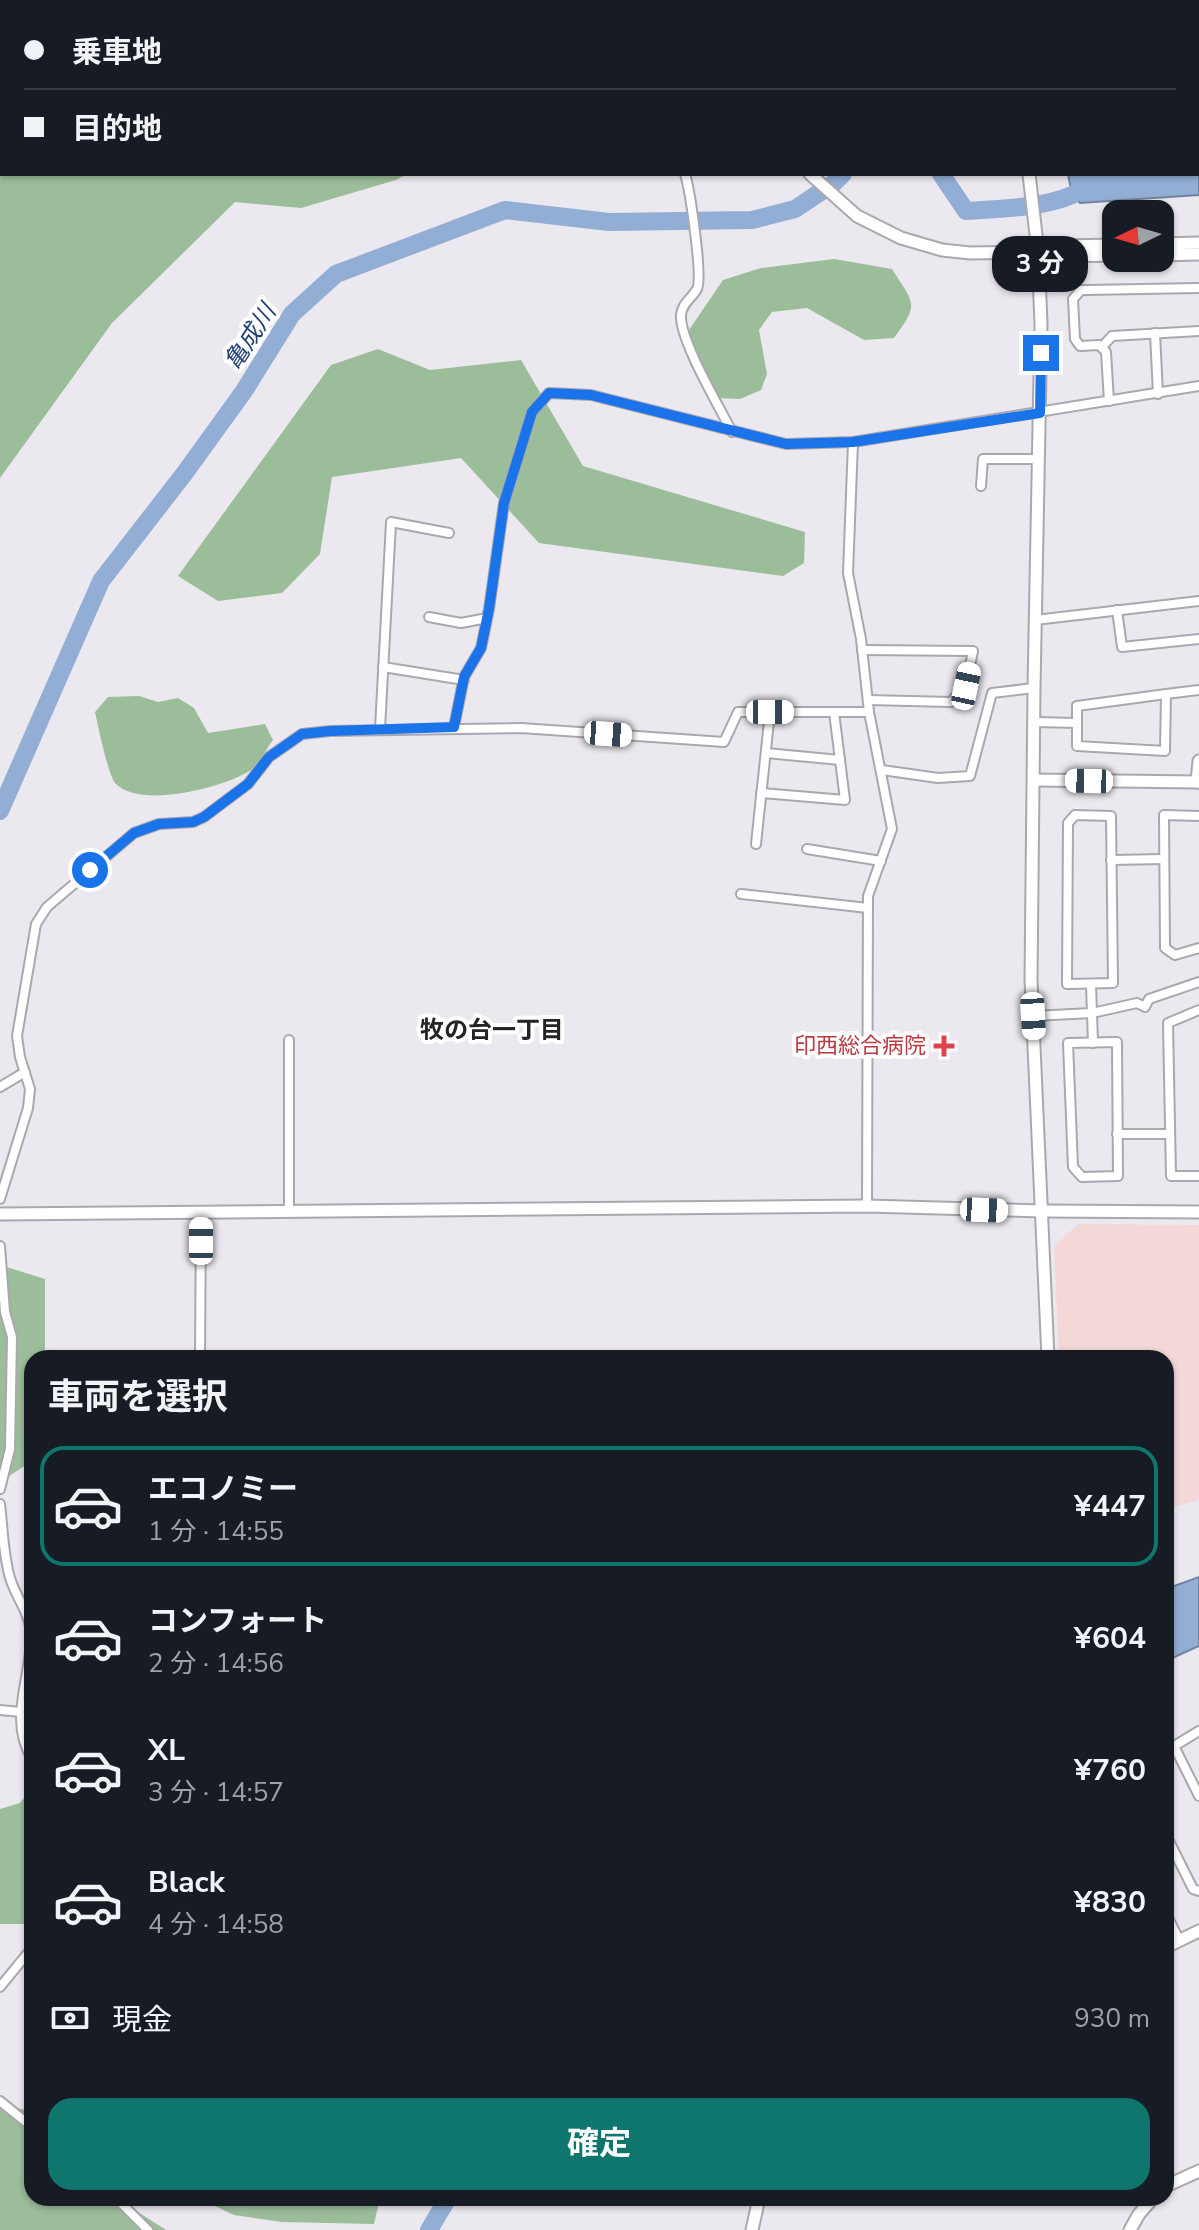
<!DOCTYPE html>
<html lang="ja">
<meta charset="utf-8">
<style>
:root{--surface:#171b24;--page:#20242c;--text:#f1f3f6;--muted:#9ea1a6;--line:#363941;--accent:#0f766e}
body{margin:0;font-family:"Nunito Sans","Noto Sans JP",sans-serif;background:var(--page);color:var(--text);height:100vh;display:flex;flex-direction:column;font-size:30px;white-space:nowrap}
*{box-sizing:border-box;margin:0}
p{font-size:26px;color:var(--muted)}
.icon{flex:none;width:44px;height:44px;fill:none;stroke:currentColor;stroke-width:2;stroke-linecap:round;stroke-linejoin:round}
.map{position:relative;flex:1;overflow:hidden}
.panel{position:absolute;left:24px;top:1350px;width:1150px;height:856px;display:flex;flex-direction:column;background:var(--surface);border-radius:24px;box-shadow:0 2px 6px #0004}
.panel>*{flex:none}
.guide{position:absolute;left:0px;top:0px;width:1200px;height:176px;box-shadow:0 2px 6px #0004;display:grid;align-content:center;height:176px;padding:0 24px;background:var(--surface)}
.needle{width:52px;rotate:265deg}
.controls{position:absolute;left:1102px;top:200px;display:grid;gap:16px}
.controls a{display:grid;place-items:center;width:72px;height:72px;border-radius:16px;background:var(--surface);box-shadow:0 2px 6px #0004;font-size:40px}
.end{position:absolute;width:36px;height:36px;margin:-18px;border:10px solid #1a73e8;background:#fff;box-shadow:0 0 0 4px #fff}
.from{border-radius:50%}
.bubble{position:absolute;height:56px;border-radius:24px;background:var(--surface);box-shadow:0 2px 6px #0004;font-size:26px;font-weight:700;line-height:56px;text-align:center}
.car{position:absolute;width:24px;height:48px;margin:-24px -12px;border-radius:10px;box-shadow:0 0 6px 2px #0007;background:linear-gradient(#fff 24%,#345 0 40%,#fff 0 76%,#345 0 86%,#fff 0)}
.guide b{display:flex;align-items:center;gap:28px;height:76px;font-size:30px}
.guide b+b{border-top:2px solid var(--line)}
.guide i{width:20px;height:20px;background:var(--text)}
ul{padding:0;list-style:none}
li{display:flex;align-items:center;gap:24px;height:120px;margin:0 16px 12px;padding:0 8px;border:4px solid transparent;border-radius:24px}
li div{flex:1}
li b{display:block;font-size:30px}
li em{font-style:normal;font-weight:700}
li.on{border-color:var(--accent)}
li>.icon{width:72px;height:72px;stroke-width:1.5}
h2{padding:0 24px;font-size:36px;line-height:96px}
.pay{display:flex;align-items:center;gap:20px;height:88px;padding:0 24px;font-size:30px}
.pay p{margin-inline-start:auto}
.action{display:flex;gap:16px;margin-top:auto;padding:16px 24px}
.action a{flex:1;height:92px;border-radius:24px;background:var(--accent);color:#fff;font-size:32px;font-weight:700;line-height:92px;text-align:center}
.map>svg:first-child{display:block}
</style>
<div class="map">
<svg width="1199" height="2230" viewBox="0 0 1199 2230">
<rect width="100%" height="100%" fill="#ece8ef"/>
<path fill="#f3d8d7" d="M1078,1224L1199,1225V1500L1170,1508L1166,1456V1358H1059L1054,1247Z"/>
<g fill="#9bbd99">
<path d="M0,0L227,2H2V174H407L396,180L301,208L235,202L112,323L0,478Z"/>
<path d="M834,259L892,269C914,304 920,303 894,338L864,340L807,308L772,312L759,330L767,374L761,390L740,399L717,398L690,365L689,330L723,280L761,268Z"/>
<path d="M378,349L430,370L521,360L583,466L805,532L804,563L783,576L539,543L461,458L332,477L320,554L282,593L218,601L178,576L331,365Z"/>
<path d="M139,696L158,702L178,698L194,708L208,733L265,724L273,740C266,749 260,763 251,770C226,787 139,810 115,783C108,774 98,726 95,712L108,697Z"/>
<path d="M0,1265L45,1279V1358H32V1461L0,1482Z"/>
<path d="M32,1788V1905L24,1924H0V1809L20,1803Z"/>
<path d="M0,2103L32,2112V2198H116L166,2230H0Z"/>
<path d="M198,2198H380L374,2224L282,2222L234,2215Z"/>
</g>
<g fill="#93aed4" stroke="#7284a0" stroke-width="2">
<path d="M1199,77V195L1080,203L1072,195L1068,174H1198Z"/>
<path d="M1199,1577V1646L1166,1661V1589Z"/>
</g>
<g fill="none" stroke-linecap="round" stroke-linejoin="round">
<g stroke="#93aed4" stroke-width="18">
<path d="M941,174L966,211C997,209 1043,208 1072,195C1086,188 1095,178 1111,174"/>
<path d="M0,811L101,581L184,474L244,391L292,314L336,274L505,210L609,222L752,220L795,209L834,183L843,174"/>
<path d="M429,2230L448,2198"/>
</g>
<defs>
<g id="street">
<path d="M352,0L355,2"/>
<path d="M685,174C690,190 703,277 697,289C692,298 682,303 681,315C679,339 720,408 732,432"/>
<path d="M1155,333L1158,394"/>
<path d="M1102,347L1112,336L1199,331"/>
<path d="M1109,401L1106,352L1099,345L1080,346L1075,339L1073,299L1081,290H1086L1199,288"/>
<path d="M853,442L848,573L861,639L869,712L892,829L868,896L867,1206"/>
<path d="M981,486L983,459H1039"/>
<path d="M1117,610L1122,647L1199,639"/>
<path d="M429,617L461,623L487,618"/>
<path d="M1035,620L1199,601"/>
<path d="M862,650L973,651L966,686L951,702L868,700"/>
<path d="M383,667L464,680"/>
<path d="M1166,694L1165,751L1077,746V706Z"/>
<path d="M1166,694L1199,690"/>
<path d="M1034,722L1077,723"/>
<path d="M454,727L464,677L481,648L489,609L504,503L532,412L549,393L591,395L786,444L853,442L1199,386"/>
<path d="M380,729L391,522L449,533"/>
<path d="M766,753L840,760"/>
<path d="M882,770L938,778L970,776L992,693L1034,688"/>
<path d="M761,793L845,800L834,712"/>
<path d="M1075,815L1111,816L1113,983L1067,984L1068,823Z"/>
<path d="M1199,816L1164,815L1165,948L1175,955L1199,948"/>
<path d="M756,844L770,712"/>
<path d="M807,849L881,861"/>
<path d="M1111,860L1164,859"/>
<path d="M741,894L868,908"/>
<path d="M1091,984L1093,1043"/>
<path d="M1199,1010L1168,1023L1171,1176H1199"/>
<path d="M1033,1016L1092,1013L1137,1003L1145,1007L1149,999L1199,982"/>
<path d="M1117,1042L1118,1176L1082,1177L1073,1167L1068,1043Z"/>
<path d="M0,1087L25,1072"/>
<path d="M1117,1134H1170"/>
<path d="M0,1199L28,1108L30,1089L20,1057L17,1036L36,924L47,907L134,833L159,824L193,822L204,817L248,784L269,757L302,734L330,731L521,728L724,742L738,712H869"/>
<path d="M289,1211V1040"/>
<path d="M0,1246L5,1312L12,1337L10,1449L0,1489"/>
<path d="M200,1358L201,1212"/>
<path d="M0,1504C3,1528 3,1554 10,1578C16,1598 31,1614 31,1636C31,1678 8,1720 32,1759"/>
<path d="M0,1710L21,1712"/>
<path d="M1174,1746L1199,1796"/>
<path d="M1166,1751L1199,1731"/>
<path d="M1166,1835L1193,1889L1199,1891"/>
<path d="M0,1987L32,1948"/>
<path d="M0,2101L32,2127"/>
<path d="M116,2198L148,2230"/>
</g>
<g id="secondary">
<path d="M660,0L662,2"/>
<path d="M1007,0V2"/>
<path d="M810,174L857,216L901,238L942,250L970,253L1038,252L1062,256L1116,255"/>
<path d="M1029,174L1038,252L1041,323L1034,688L1031,980L1048,1358"/>
<path d="M1160,244L1199,243"/>
<path d="M1043,251L1063,246L1116,245"/>
<path d="M1160,255L1199,254"/>
<path d="M1034,780L1199,782"/>
<path d="M1197,782L1199,761"/>
<path d="M0,1214L867,1206L1043,1211L1199,1212"/>
<path d="M1166,1917L1178,1941"/>
<path d="M1166,1947L1199,1931"/>
<path d="M1166,2186L1199,2171"/>
<path d="M752,2230L759,2198"/>
<path d="M1130,2230L1139,2214L1153,2198"/>
</g>
</defs>
<use href="#street" stroke="#aba7ae" stroke-width="12"/>
<use href="#secondary" stroke="#aba7ae" stroke-width="15"/>
<use href="#street" stroke="#fff" stroke-width="8"/>
<use href="#secondary" stroke="#fff" stroke-width="11"/>
</g>
<g fill="none" stroke-linecap="round" stroke-linejoin="round">
<path stroke="#1a73e8" stroke-width="10" d="M90,870L134,833L159,824L193,822L204,817L248,784L269,757L302,734L330,731L454,727L464,677L481,648L489,609L504,503L532,412L549,393L591,395L786,444L853,442L1040,413L1041,353"/>
</g>
<path fill="#e0444e" stroke="#fff" stroke-width="3" d="M940 1034h8v8h8v8h-8v8h-8v-8h-8v-8h8z"/>
<g text-anchor="middle" dominant-baseline="central" stroke-width="8" stroke-linejoin="round" paint-order="stroke">
<g font-size="22" fill="#be3a42" stroke="#fff" text-anchor="end">
<text x="926" y="1046">印西総合病院</text>
</g>
<g font-size="24" font-style="italic" fill="#204373" stroke="#fff">
<text transform="translate(250 337) rotate(-57)">亀成川</text>
</g>
<g font-size="24" font-weight="bold" fill="#242325" stroke="#fff">
<text x="492" y="1030">牧の台一丁目</text>
</g>
</g>
</svg>
<div class="controls">
<a><svg class="needle" viewBox="-14 -14 28 28"><path d="M0-13l5 13h-10z" fill="#e53935"/><path d="M0 13l5-13h-10z" fill="#9ea1a6"/></svg></a>
</div>
<i class="end from" style="left:90px;top:870px"></i>
<i class="end" style="left:1041px;top:353px"></i>
<div class="bubble" style="left:992px;top:236px;width:96px">3 分</div>
<i class="car" style="left:966px;top:686px;rotate:12deg"></i>
<i class="car" style="left:770px;top:712px;rotate:90deg"></i>
<i class="car" style="left:608px;top:734px;rotate:94deg"></i>
<i class="car" style="left:1089px;top:781px;rotate:271deg"></i>
<i class="car" style="left:1033px;top:1016px;rotate:177deg"></i>
<i class="car" style="left:984px;top:1210px;rotate:92deg"></i>
<i class="car" style="left:201px;top:1241px;rotate:0deg"></i>
<div class="guide">
<b><i class="from"></i>乗車地</b>
<b><i></i>目的地</b>
</div>
<section class="panel">
<h2>車両を選択</h2>
<ul>
<li class="on"><svg class="icon" aria-label="car" viewBox="0 0 24 24"><path d="M5 17H2v-5l4-1 3-4h7l3 4 3 1v5h-3M9 17h6M6 11h13"/><circle cx="7" cy="17" r="2"/><circle cx="17" cy="17" r="2"/></svg><div><b>エコノミー</b><p>1 分 · 14:55</p></div><em>¥447</em></li>
<li><svg class="icon" aria-label="car" viewBox="0 0 24 24"><path d="M5 17H2v-5l4-1 3-4h7l3 4 3 1v5h-3M9 17h6M6 11h13"/><circle cx="7" cy="17" r="2"/><circle cx="17" cy="17" r="2"/></svg><div><b>コンフォート</b><p>2 分 · 14:56</p></div><em>¥604</em></li>
<li><svg class="icon" aria-label="car" viewBox="0 0 24 24"><path d="M5 17H2v-5l4-1 3-4h7l3 4 3 1v5h-3M9 17h6M6 11h13"/><circle cx="7" cy="17" r="2"/><circle cx="17" cy="17" r="2"/></svg><div><b>XL</b><p>3 分 · 14:57</p></div><em>¥760</em></li>
<li><svg class="icon" aria-label="car" viewBox="0 0 24 24"><path d="M5 17H2v-5l4-1 3-4h7l3 4 3 1v5h-3M9 17h6M6 11h13"/><circle cx="7" cy="17" r="2"/><circle cx="17" cy="17" r="2"/></svg><div><b>Black</b><p>4 分 · 14:58</p></div><em>¥830</em></li>
</ul>
<div class="pay"><svg class="icon" aria-label="cash" viewBox="0 0 24 24"><path d="M3 7h18v10H3z"/><circle cx="12" cy="12" r="2"/></svg>現金<p>930 m</p></div>
<div class="action"><a>確定</a></div>
</section>
</div>
